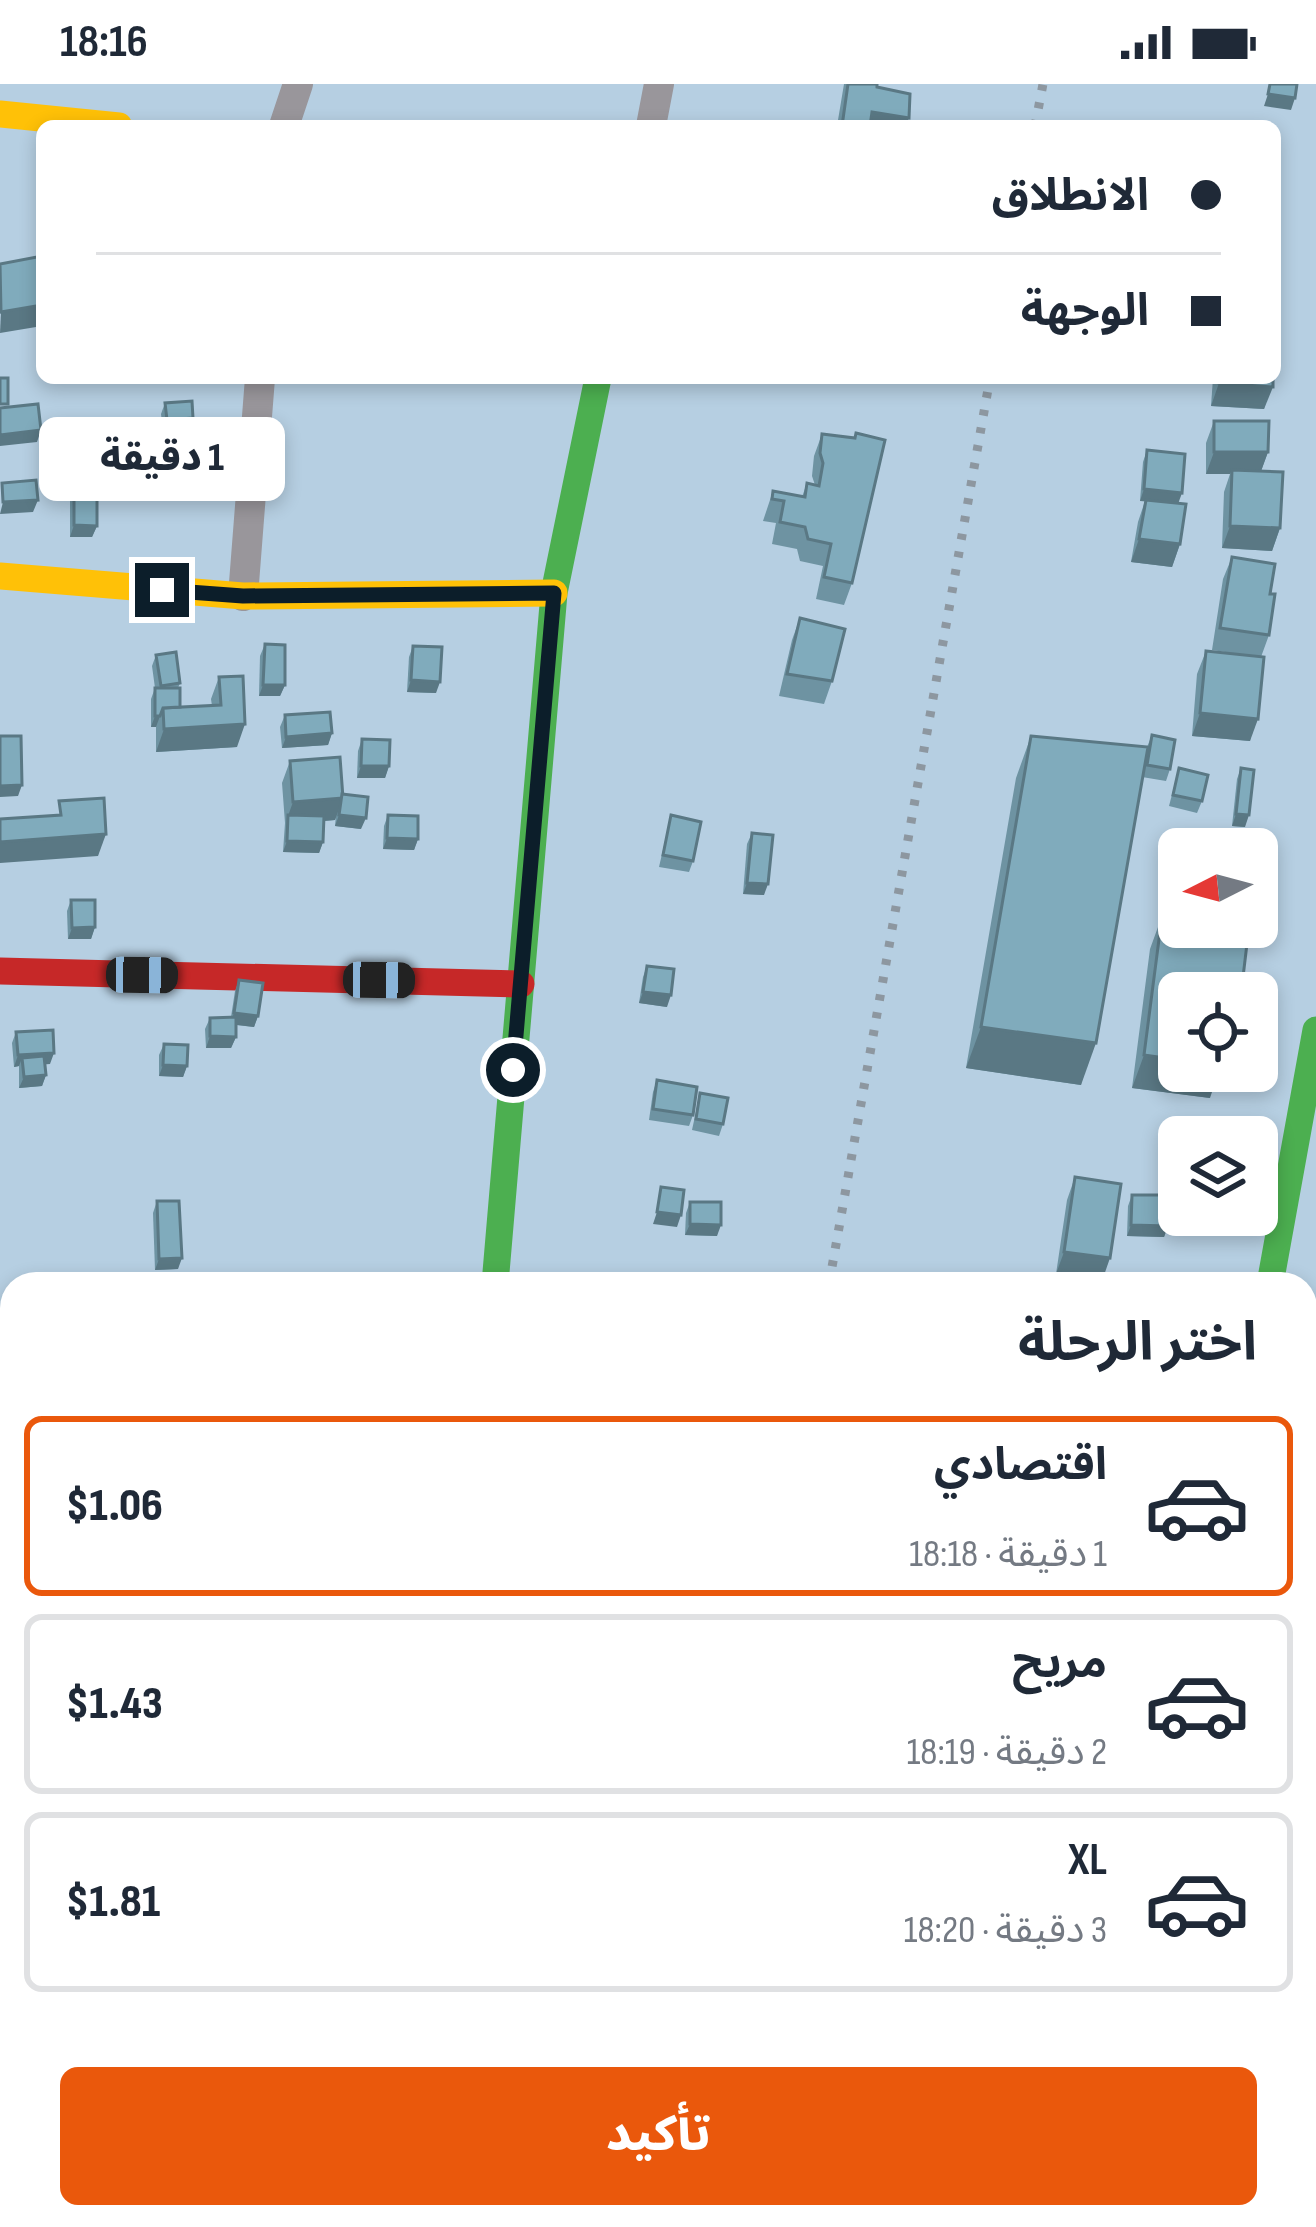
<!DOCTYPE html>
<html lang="ar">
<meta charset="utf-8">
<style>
:root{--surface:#fff;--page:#f6f6f7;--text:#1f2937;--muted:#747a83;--line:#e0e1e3;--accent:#ea580c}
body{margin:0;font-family:"Sofia Sans Condensed","Noto Sans Arabic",sans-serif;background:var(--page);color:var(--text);direction:rtl;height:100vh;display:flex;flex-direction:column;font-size:45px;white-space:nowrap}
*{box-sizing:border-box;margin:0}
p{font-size:39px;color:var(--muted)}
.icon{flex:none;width:66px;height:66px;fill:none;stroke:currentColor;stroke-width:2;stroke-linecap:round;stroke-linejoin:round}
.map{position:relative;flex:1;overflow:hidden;direction:ltr}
.details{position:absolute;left:0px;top:1188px;width:1317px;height:957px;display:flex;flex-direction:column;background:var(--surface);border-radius:36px 36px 0 0;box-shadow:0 6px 18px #0003;direction:rtl}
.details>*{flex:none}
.banner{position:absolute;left:36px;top:36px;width:1245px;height:264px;border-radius:18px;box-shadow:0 6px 18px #0003;direction:rtl;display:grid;align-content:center;height:264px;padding:0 60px;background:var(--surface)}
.needle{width:78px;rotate:264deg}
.fabs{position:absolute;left:1158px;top:744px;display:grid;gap:24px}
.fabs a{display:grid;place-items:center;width:120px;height:120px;border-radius:18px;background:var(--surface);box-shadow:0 6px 18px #0003;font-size:60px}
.end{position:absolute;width:54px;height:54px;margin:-27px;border:15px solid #0c1e2a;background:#fff;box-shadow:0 0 0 6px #fff}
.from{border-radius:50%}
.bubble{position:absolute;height:84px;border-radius:18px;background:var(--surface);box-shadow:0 6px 18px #0003;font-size:39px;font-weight:800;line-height:84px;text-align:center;direction:rtl}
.car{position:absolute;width:36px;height:72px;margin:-36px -18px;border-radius:15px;box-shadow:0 0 9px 3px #0007;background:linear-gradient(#222 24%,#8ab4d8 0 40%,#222 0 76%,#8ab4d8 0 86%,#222 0)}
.banner b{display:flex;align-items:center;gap:42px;height:114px;font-size:45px}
.banner b+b{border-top:3px solid var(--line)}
.banner i{width:30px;height:30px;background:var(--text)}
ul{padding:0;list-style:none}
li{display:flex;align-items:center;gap:36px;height:180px;margin:0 24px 18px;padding:0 36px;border:6px solid var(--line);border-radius:18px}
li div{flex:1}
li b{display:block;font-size:45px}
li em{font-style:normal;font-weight:800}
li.current{border-color:var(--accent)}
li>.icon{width:108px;height:108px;stroke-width:1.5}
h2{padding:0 60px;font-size:54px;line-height:144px}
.primary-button{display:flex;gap:24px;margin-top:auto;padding:24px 60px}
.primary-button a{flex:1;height:138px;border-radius:18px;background:var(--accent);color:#fff;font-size:48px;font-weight:800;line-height:138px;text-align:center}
.status{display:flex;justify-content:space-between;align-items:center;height:84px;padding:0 60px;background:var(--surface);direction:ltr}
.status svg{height:33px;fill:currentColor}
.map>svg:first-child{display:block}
</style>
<div class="status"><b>18:16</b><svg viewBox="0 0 49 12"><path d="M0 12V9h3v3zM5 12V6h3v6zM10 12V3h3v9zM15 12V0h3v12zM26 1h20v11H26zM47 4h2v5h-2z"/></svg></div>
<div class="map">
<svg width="1316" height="2143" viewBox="0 0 1316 2143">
<rect width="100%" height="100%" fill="#b6cfe2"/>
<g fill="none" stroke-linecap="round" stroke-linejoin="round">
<g stroke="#99969b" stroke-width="30">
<path d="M284,42L298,0"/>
<path d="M651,42L659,0"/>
<path d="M243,512L260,294"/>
</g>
<g stroke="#4caf50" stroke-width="27">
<path d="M495,1200L554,509L598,294"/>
<path d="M1270,1200L1316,946"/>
</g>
<g stroke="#ffc107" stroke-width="27">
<path d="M0,30L119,42"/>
<path d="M0,492L243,512L554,509"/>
</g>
<path stroke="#c62828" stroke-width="27" d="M0,887L521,900"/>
<g stroke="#8d97a0" stroke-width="9" stroke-dasharray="6 12" stroke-linecap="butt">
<path d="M1035,42L1043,0"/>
<path d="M829,1200L990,294"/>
<path d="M661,2143L663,2133"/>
</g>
</g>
<g fill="#6e93a2">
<path d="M844,0H877V3L906,42H837Z"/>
<path d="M1213,294H1273L1264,325L1211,322Z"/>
<path d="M165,319L193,334L189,345L163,348L161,330Z"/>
<path d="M74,337L97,386V442L92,453H70V397L72,391L69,349Z"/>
<path d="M1214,337L1268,368L1261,387L1280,444L1272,467L1222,464L1224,408L1230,390H1206V359Z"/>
<path d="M822,350L852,499L844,521L816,515L823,482L800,477L797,465L772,460L776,439L763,437L773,407L802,413L807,399L815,401L812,392L814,372Z"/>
<path d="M225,357L211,392L188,382L192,370Z"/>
<path d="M1147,366L1179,419L1180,460L1172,483L1131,478L1138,438L1145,417H1140L1143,378Z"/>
<path d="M1232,473L1270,510L1269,551L1261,573L1250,657L1192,652L1197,590L1206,567L1245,571L1212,566L1223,495Z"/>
<path d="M800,534L832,597L824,620L779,612L792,556Z"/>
<path d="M265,560L285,601L280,612H259L260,572Z"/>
<path d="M413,562L436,609L407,608L409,573Z"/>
<path d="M156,571L180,599L178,604L180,623L212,622L211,615L219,593L237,663L156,668V643H151V615L155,604L152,582Z"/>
<path d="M285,631L332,649L328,661L282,664L280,643Z"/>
<path d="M1152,651L1170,685L1166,697L1142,693L1081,1001L966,984L1016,694L1031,652L1147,663Z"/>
<path d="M362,655L389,682L385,694H357L358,667Z"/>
<path d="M290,677L342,710L361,745L335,742L336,731L335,736L324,737L323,758L319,769L283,768L285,739L282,699Z"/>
<path d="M1179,684L1202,717L1197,729L1169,722Z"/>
<path d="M1241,684L1245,743L1232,742L1237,695Z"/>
<path d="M388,731L418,755L414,766L383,765L384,742Z"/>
<path d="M671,731L693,777L689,788L659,783Z"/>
<path d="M752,749L764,811L743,810L747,760Z"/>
<path d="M71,816L95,843L91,855H68L67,827Z"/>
<path d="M1162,832L1243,893L1237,909H1179L1210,1014L1132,1004L1150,865Z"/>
<path d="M647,882L667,923L639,919L643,893Z"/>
<path d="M239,896L258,932L254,943L236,941V953L231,964H206L205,945L210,934L231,933L235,907Z"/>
<path d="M16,948L50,980H45L46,991L42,1002L19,1004V982L14,983L12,959Z"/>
<path d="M164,960L187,982L183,993L159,992V971Z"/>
<path d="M657,996L693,1031L689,1042L649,1036L653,1008Z"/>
<path d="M700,1009L723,1040L719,1052L692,1046Z"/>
<path d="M1075,1093L1102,1197L1089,1195V1200H1059L1062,1191L1056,1190L1067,1116Z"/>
<path d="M1132,1111L1168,1142L1164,1153L1127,1152L1128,1122Z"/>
<path d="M157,1117L178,1185L155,1186L153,1129Z"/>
<path d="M690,1118L717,1152L685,1151L686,1129Z"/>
<path d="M1312,1740H1316V1846H1305V1760Z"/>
</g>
<g fill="#5a7884">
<path d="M1268,10L1295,14L1291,26L1264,22Z"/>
<path d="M872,28L909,34L906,42H867Z"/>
<path d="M42,221V242L0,249L1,228Z"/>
<path d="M1219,299L1273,303L1264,325L1211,322Z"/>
<path d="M193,334L189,345L163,348L167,336Z"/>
<path d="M41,346L37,358L0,362V351Z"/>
<path d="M1214,368H1268L1260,390L1232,386L1230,390H1206Z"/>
<path d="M99,378L95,389L74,386L71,391L75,379Z"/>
<path d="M1144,405L1182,409L1178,420L1140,417Z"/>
<path d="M38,416L33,428L0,430L3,418Z"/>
<path d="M74,441L97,442L92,453H70Z"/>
<path d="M1230,442L1280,444L1272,467L1222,464Z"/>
<path d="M1139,455L1180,460L1172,483L1131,478Z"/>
<path d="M411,596L440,598L436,609L407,608Z"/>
<path d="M263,601H285L280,612H259Z"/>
<path d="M1200,629L1258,635L1250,657L1192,652Z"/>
<path d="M155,632H160L156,643H151Z"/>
<path d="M245,640L237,663L156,668L164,645Z"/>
<path d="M332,649L328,661L282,664L286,653Z"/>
<path d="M361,682H389L385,694H357Z"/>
<path d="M22,701L18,712L0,713V702Z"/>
<path d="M343,714L335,736L288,740V732L293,718Z"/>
<path d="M1236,730L1249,731L1245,743L1232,742Z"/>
<path d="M339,731L366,734L361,745L335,742Z"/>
<path d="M106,750L98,772L0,779V758Z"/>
<path d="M387,754L418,755L414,766L383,765Z"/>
<path d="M287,757L323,758L319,769L283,768Z"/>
<path d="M747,799L768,800L764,811L743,810Z"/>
<path d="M95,843L91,855H68L72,844Z"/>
<path d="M643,908L671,911L667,923L639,919Z"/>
<path d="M234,929L258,932L254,943L230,940Z"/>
<path d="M981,943L1096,959L1081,1001L966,984Z"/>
<path d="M210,952L236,953L231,964H206Z"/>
<path d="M54,969L50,980L23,982L22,974L19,982L14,983L18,971Z"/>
<path d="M1144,971L1179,976V987H1219L1210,1014L1132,1004Z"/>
<path d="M163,981L187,982L183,993L159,992Z"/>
<path d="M46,991L42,1002L19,1004L24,993Z"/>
<path d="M657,1128L681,1131L677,1143L653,1140Z"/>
<path d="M690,1140L721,1141L717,1152L685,1151Z"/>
<path d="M1131,1141L1168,1142L1164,1153L1127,1152Z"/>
<path d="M1064,1168L1110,1174L1102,1197L1056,1190Z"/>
<path d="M182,1174L178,1185L155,1186L159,1175Z"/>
<path d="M1305,1352L1316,1353V1377L1305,1375Z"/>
<path d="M1305,1451H1316V1474L1305,1473Z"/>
<path d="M1305,1510L1316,1511L1314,1522H1305Z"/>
<path d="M1314,1824H1316V1846H1305Z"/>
<path d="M1305,2119L1316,2120V2143L1282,2139L1284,2133H1305Z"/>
<path d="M1173,2133H1213L1210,2143H1170Z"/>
</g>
<g fill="#80abbc" stroke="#5a7884" stroke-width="3">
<path d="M848,0H877V3L910,10L909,34L872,28L870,42H842Z"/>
<path d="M1270,0H1297L1295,14L1268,10Z"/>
<path d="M42,172V221L1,228L0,180Z"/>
<path d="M1275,232H1278L1275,270Z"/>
<rect x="0" y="294" width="8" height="26"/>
<path d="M1219,294H1273V303L1219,299Z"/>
<path d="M192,317L193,334L167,336L165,319Z"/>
<path d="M38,320L41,346L0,351V324Z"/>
<path d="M97,336L99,378L75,379L74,337Z"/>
<path d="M1214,337H1269L1268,368H1214Z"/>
<path d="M203,347L225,357L215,381L192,370Z"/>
<path d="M856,349L885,356L852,499L824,493L831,460L808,455L805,443L780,438L784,417L772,415L773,407L805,413L807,399L819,402L823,379L820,369L822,350L855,354Z"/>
<path d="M1147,366L1185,370L1182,409L1144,405Z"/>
<path d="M74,386H97V442L74,441Z"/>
<path d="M1232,386L1283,388L1280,444L1230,442Z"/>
<path d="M36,396L38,416L3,418L2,399Z"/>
<path d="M1146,416L1186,420L1180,460L1139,455Z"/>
<path d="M1232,473L1275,480L1270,510H1275L1269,551L1220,544Z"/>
<path d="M800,534L845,545L832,597L787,590Z"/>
<path d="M265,560L285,561V601H263Z"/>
<path d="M413,562L442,563L440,598L411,596Z"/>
<path d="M1206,567L1264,573L1258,635L1200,629Z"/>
<path d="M176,568L180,599L161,602L156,571Z"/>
<path d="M243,592L245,640L164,645L163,624L221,621L219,593Z"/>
<path d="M155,604H180V623L163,624L160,632H155Z"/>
<path d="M330,628L332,649L286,653L285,631Z"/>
<path d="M1152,651L1175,656L1170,685L1147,681Z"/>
<path d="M0,652H21L22,701L0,702Z"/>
<path d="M1031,652L1148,663L1096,959L981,943Z"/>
<path d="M362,655L390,656L389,682H361Z"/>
<path d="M340,673L343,714L293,718L290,677Z"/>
<path d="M1179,684L1208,691L1202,717L1173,711Z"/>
<path d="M1241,684L1254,686L1249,731L1236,730Z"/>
<path d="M342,710L368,713L366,734L339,731Z"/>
<path d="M104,714L106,750L0,758V735L61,731L59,717Z"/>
<path d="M288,731L324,732L323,758L287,757Z"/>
<path d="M388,731L418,732V755L387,754Z"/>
<path d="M671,731L701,738L693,777L663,771Z"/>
<path d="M752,749L773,751L768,800L747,799Z"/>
<path d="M71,816H95V843L72,844Z"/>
<path d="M1162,832L1179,835V843H1249L1243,893L1233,892L1231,909H1179V976L1144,971Z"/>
<path d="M647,882L674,885L671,911L643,908Z"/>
<path d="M239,896L263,899L258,932L234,929Z"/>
<path d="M236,933V953L210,952V934Z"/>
<path d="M53,946L54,969L18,971L16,948Z"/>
<path d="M164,960L188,961L187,982L163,981Z"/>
<path d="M44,972L46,991L24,993L22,974Z"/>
<path d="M657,996L697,1003L693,1031L653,1025Z"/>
<path d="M700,1009L728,1014L723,1040L696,1035Z"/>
<path d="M1075,1093L1121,1100L1110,1174L1064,1168Z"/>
<path d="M661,1103L684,1106L681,1131L657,1128Z"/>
<path d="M1132,1111H1169L1168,1142L1131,1141Z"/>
<path d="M157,1117H179L182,1174L159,1175Z"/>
<path d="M690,1118H721V1141L690,1140Z"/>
<path d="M1063,1187L1090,1190L1089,1200H1061Z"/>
<path d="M1161,1193L1183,1197V1200H1160Z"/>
<path d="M647,1196L673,1197V1200H647Z"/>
<path d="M1121,1196L1150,1200H1121Z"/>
<path d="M1305,1320L1316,1321V1353L1305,1352Z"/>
<path d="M1305,1380L1316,1381V1427L1305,1426Z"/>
<path d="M1305,1429L1316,1430V1451H1305Z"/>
<path d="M1305,1465L1316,1466V1511L1305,1510Z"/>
<path d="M1312,1740H1316V1824H1314Z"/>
<path d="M1305,2060L1316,2062V2120L1305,2119Z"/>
<path d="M910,2133H950L948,2143H908Z"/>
<path d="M997,2133H1065L1063,2143H996Z"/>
</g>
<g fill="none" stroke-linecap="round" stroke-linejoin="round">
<path stroke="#0c1e2a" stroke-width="15" d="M162,506L243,512L554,509L513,986"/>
</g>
</svg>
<div class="fabs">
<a><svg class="needle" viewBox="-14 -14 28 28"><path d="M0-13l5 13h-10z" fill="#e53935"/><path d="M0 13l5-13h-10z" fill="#747a83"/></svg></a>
<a><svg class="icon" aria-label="locate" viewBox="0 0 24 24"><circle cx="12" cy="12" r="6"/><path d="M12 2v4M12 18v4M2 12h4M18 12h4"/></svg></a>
<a><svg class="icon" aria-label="layers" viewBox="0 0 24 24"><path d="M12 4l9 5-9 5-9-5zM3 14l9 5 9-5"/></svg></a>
</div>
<i class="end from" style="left:513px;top:986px"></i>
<i class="end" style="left:162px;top:506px"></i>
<div class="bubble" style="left:39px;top:333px;width:246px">1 دقيقة</div>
<i class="car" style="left:142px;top:891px;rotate:91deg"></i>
<i class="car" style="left:379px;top:896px;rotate:91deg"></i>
<div class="banner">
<b><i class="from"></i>الانطلاق</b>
<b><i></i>الوجهة</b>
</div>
<section class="details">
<h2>اختر الرحلة</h2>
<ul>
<li class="current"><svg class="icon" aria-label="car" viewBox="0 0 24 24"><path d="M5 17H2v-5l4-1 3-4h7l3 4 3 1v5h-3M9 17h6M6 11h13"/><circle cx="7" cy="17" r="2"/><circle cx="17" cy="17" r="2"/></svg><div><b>اقتصادي</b><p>1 دقيقة · 18:18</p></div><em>$1.06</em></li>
<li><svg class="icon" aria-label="car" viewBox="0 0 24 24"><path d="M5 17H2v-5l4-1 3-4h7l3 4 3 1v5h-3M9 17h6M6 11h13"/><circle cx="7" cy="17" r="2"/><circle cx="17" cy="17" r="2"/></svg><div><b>مريح</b><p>2 دقيقة · 18:19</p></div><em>$1.43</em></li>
<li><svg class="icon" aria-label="car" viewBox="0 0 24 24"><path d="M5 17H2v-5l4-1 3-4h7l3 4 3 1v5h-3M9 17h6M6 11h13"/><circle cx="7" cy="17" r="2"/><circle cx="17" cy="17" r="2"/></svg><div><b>XL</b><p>3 دقيقة · 18:20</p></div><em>$1.81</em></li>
</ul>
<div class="primary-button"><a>تأكيد</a></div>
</section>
</div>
